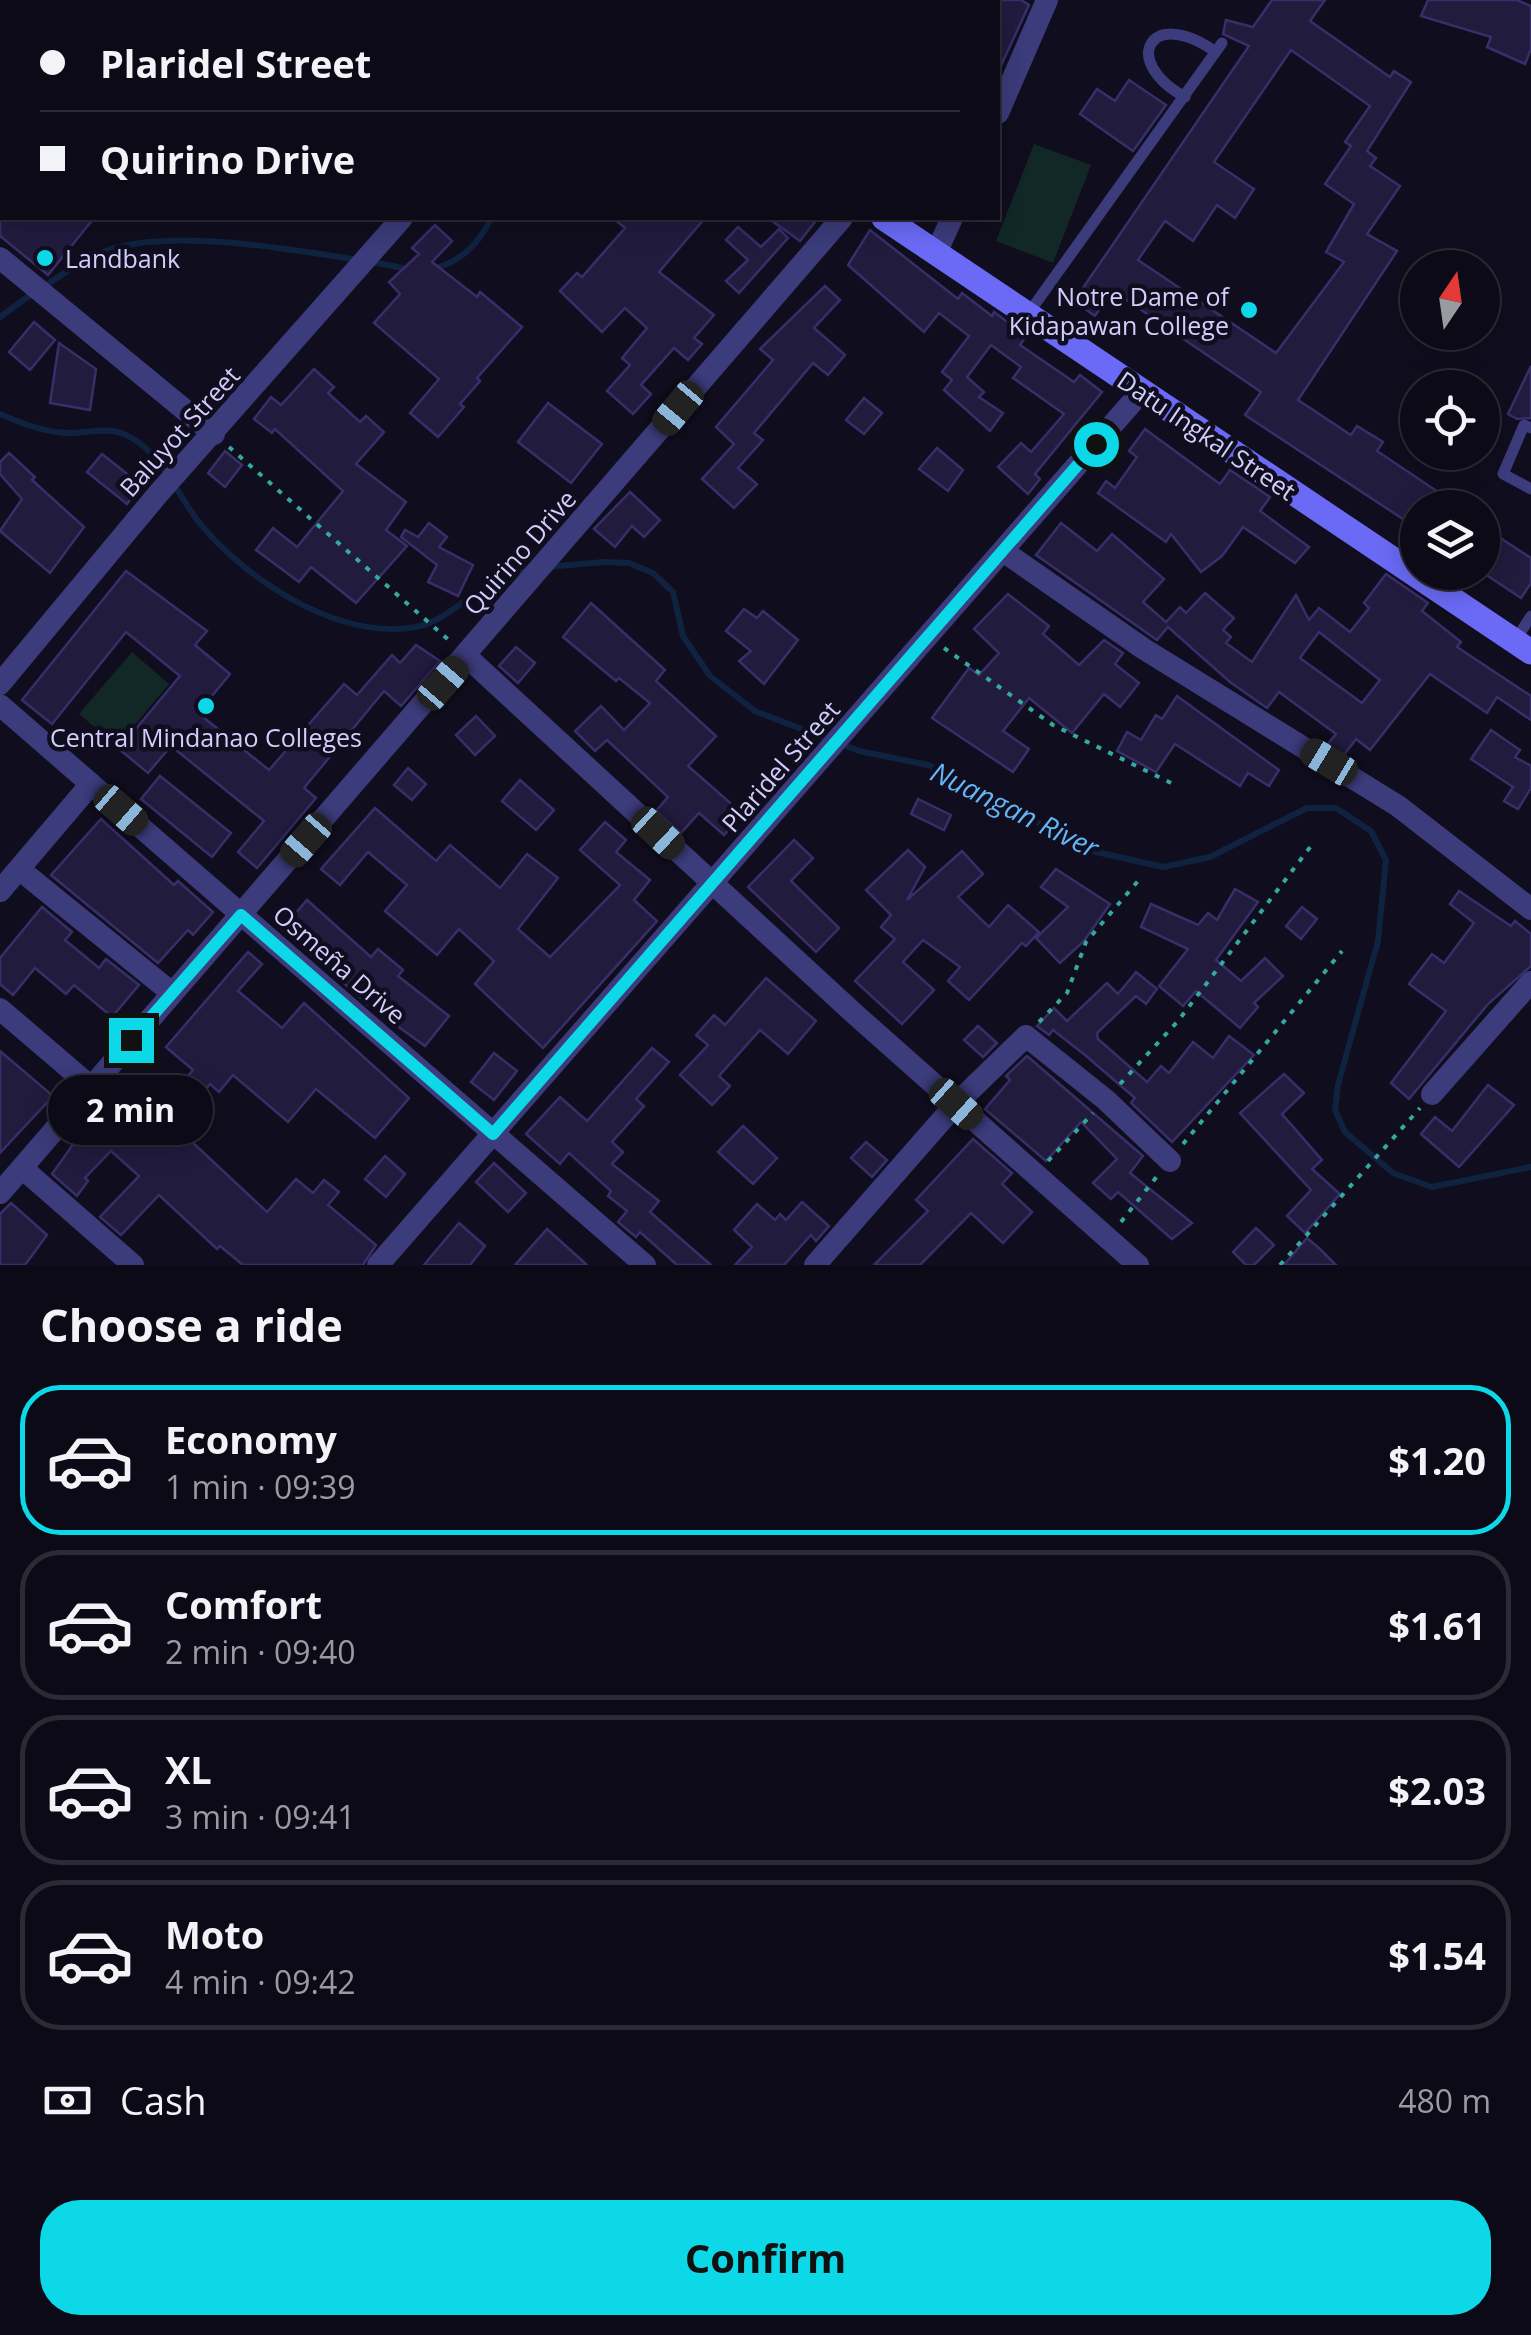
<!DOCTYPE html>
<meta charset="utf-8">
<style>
:root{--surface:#0c0a16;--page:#1a1823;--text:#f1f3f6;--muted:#9a9aa1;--line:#2c2b35;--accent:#0dd8e8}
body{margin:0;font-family:"Open Sans",sans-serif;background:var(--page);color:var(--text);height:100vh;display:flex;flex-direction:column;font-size:38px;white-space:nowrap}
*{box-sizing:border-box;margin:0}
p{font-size:32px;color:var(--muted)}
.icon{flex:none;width:55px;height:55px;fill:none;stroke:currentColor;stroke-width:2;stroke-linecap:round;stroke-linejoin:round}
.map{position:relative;height:1265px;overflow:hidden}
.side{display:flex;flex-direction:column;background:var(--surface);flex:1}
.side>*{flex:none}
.top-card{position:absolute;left:0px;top:0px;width:1000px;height:220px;box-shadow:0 5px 25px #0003,0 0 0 2px var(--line);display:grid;align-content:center;height:220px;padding:0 40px;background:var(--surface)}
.needle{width:65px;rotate:13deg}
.controls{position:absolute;left:1400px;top:250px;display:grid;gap:20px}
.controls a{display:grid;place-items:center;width:100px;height:100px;border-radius:50%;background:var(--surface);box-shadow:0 5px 25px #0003,0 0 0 2px var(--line);font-size:50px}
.end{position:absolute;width:45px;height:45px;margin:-22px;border:12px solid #0dd8e8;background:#111;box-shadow:0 0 0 5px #111}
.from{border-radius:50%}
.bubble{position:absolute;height:70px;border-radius:35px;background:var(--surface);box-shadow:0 5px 25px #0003,0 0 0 2px var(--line);font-size:32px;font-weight:700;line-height:70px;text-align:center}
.car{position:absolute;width:30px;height:60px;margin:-30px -15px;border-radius:12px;box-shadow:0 0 8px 2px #0007;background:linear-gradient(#222 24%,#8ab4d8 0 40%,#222 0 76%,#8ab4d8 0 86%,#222 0)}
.top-card b{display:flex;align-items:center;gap:35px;height:95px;font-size:38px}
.top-card b+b{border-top:2px solid var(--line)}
.top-card i{width:25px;height:25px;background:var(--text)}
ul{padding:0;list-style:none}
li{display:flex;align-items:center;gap:30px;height:150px;margin:0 20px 15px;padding:0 20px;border:5px solid var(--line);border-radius:40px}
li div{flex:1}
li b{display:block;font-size:38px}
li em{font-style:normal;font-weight:700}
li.current{border-color:var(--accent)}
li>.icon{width:90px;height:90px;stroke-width:1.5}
h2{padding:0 40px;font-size:45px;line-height:120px}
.pay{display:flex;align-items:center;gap:25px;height:110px;padding:0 40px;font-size:38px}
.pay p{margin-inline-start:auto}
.action{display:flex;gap:20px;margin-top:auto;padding:20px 40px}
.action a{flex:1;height:115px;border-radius:40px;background:var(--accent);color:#111;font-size:40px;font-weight:700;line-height:115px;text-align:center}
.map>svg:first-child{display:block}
</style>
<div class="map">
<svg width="1531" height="1265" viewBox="0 0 1531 1265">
<rect width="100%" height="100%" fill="#100d1e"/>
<g fill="#112826">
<path d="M1034,144L1091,165L1053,263L996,241Z"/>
<path d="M132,652L169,684L117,746L79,714Z"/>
</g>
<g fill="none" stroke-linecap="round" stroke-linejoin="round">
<g stroke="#0f2341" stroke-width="6">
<path d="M724,2L727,0"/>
<path d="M372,262L408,269"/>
<path d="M431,269C459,264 480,243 491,218"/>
<path d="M43,287C66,272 93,253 119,247C185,230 292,250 359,260"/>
<path d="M0,317L33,293"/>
<path d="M0,414C20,423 43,432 66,433C90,434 109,424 132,438C164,457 176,493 198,521C244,578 332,637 409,628C456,623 481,573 530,569"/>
<path d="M547,567L604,562L629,563L653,573L673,592L683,636L710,676L755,711L859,751L928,765L974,785L1083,849L1163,867L1210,857L1307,808H1336L1371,831L1386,860L1378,941L1338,1085L1335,1110L1345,1132L1393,1173L1432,1187L1531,1167"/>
</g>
</g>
<g fill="#211b3e" stroke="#382e69" stroke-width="2.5" fill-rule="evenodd">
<path d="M998,0H1021L1029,5L998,72Z"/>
<path d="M1272,0H1325L1310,21L1390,77L1394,71L1411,82L1367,151L1376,158L1370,166L1400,186L1367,234L1397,251L1298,400L1351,435L1357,426L1383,442L1377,451L1462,508H1418V529L1245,415L1261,392L1112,290L1095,316L1074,301L1249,46L1223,34L1226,20L1253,27ZM1291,50L1370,106L1345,142L1351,146L1325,184L1354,204L1326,252L1344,262L1276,353L1138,260L1165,221L1193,241L1217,205L1235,218L1254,189L1214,162Z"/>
<path d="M1428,0H1517L1531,6V49L1525,64L1487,47L1491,37L1421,16Z"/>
<path d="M1129,80L1166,105L1133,151L1080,114L1097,89L1115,101Z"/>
<path d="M0,218H94L48,275L0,236Z"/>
<path d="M613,218H705L659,272L714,315L694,338L702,344L688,360L674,348L641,385L651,394L633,414L607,391L630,365L622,358L647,328L625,308L602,332L560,291L577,273L582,277L625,228Z"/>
<path d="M768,218H818L800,241Z"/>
<path d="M435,225L452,241L432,262L477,297L480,292L522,327L477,378L480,381L460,404L464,407L438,437L410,413L439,379L374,323L400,294L389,282L419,254L412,248Z"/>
<path d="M738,227L761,247L779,229L788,238L739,293L726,281L748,260L726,240Z"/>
<path d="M870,230L958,299L962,293L992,316L994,312L1026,336L1020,345L1074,382L1080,375L1102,392L1035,474L1040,479L1028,494L998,467L1021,443L1031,452L1064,414L1013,378L1021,367L991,345L967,377L984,392L979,397L1003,413L990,431L944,390L952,380L942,372L969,336L939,313L924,332L848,265Z"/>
<path d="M825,286L840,300L814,328L845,355L828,375L813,363L754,433L763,440L738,468L757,484L734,508L702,479L734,444L716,427L773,360L760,349Z"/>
<path d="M34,322L55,340L30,370L9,352Z"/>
<path d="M59,343L96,369L90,410L50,403Z"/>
<path d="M1531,366V418L1517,419L1508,414Z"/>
<path d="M314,369L334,387L328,393L360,422L366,416L384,432L356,464L406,502L386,530L407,546L356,603L311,567L299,582L256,550L273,528L297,547L343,491L275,429L272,433L254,419L271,397L281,405Z"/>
<path d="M864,398L882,413L864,434L846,420Z"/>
<path d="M548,403L602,444L571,483L518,442Z"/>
<path d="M1145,429L1220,484L1230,470L1270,497L1260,511L1309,547L1295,563L1243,527L1222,556L1201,572L1171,534L1166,542L1098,493L1106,481L1115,488L1137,457L1129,451Z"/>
<path d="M937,448L963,470L948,491L919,469Z"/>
<path d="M225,451L242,465L225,487L208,473Z"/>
<path d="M9,453L35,477L32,480L84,527L50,573L0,531L22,499L0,474V462Z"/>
<path d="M102,454L141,485L127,504L87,472Z"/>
<path d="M630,492L660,520L644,537L632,526L615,547L594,529Z"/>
<path d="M429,523L447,537L439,547L473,565L458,596L428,582L437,565L401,537L405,530L418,537Z"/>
<path d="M1061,523L1097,551L1112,534L1164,579L1143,602L1166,622L1180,607L1186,613L1205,593L1234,618L1223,630L1231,637L1226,643L1252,662L1296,595L1309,620L1319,608L1350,632L1369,608L1364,603L1386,574L1428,603L1422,611L1461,642L1457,647L1531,696V720L1497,697L1487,713L1430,674L1370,750L1356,739L1344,755L1327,745L1336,734L1279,692L1267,708L1230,682L1168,627L1157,640L1036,555ZM1319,632L1380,680L1362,703L1300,658Z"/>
<path d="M1482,526L1531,558V583L1521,598L1482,572Z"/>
<path d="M126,571L207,631L195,645L230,674L198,713L269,770L344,684L357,695L392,655L400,663L416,645L440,661L401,706L384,691L304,788L316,798L257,868L238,852L264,821L171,746L148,773L119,749L180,676L126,632L52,724L22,700Z"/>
<path d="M1008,594L1049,626L1043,634L1079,665L1104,640L1123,653L1115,664L1139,683L1120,707L1104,694L1072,733L1029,698L1003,731L1029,749L1013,772L932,718L969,668L979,675L999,653L974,629Z"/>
<path d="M591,603L665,670L656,681L716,736L688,766L743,814L724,835L699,813L681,833L656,811L668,797L607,740L595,751L575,731L601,706L624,730L650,703L619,678L616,681L563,637Z"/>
<path d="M744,609L757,618L763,611L798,640L764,684L739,661L751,651L726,631Z"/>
<path d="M516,647L535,663L518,683L499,666Z"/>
<path d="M1177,696L1279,770L1269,786L1248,773L1240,786L1175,744L1156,772L1117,751L1127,732L1141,740L1156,715L1162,719Z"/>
<path d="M476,716L495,736L475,755L456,735Z"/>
<path d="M1491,730L1520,750L1515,757L1531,766V788L1518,809L1504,801L1513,787L1471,759Z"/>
<path d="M408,768L426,784L412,800L394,785Z"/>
<path d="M160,776L231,833L212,857L141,799Z"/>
<path d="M520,780L554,810L536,830L502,801Z"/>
<path d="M918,799L951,815L944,830L911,814Z"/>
<path d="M375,808L436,861L450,845L500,888L527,854L558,878L518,929L550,957L620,885L580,850L605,822L626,840L616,852L650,880L634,900L657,921L543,1048L475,984L494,961L459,929L437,955L385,911L407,885L368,852L340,885L321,869Z"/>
<path d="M101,819L174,885L178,881L213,912L193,935L188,930L158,963L51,875Z"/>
<path d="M794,840L813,858L791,881L839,928L816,952L748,887Z"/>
<path d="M908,850L925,867L907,900L962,851L983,874L958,897L989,927L1008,905L1039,932L1026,946L1022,943L969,1000L948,981L960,967L923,940L903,962L934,990L902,1024L855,981L895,939L881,927L891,915L866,890Z"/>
<path d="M1056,869L1110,904L1084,941L1060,963L1036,938L1068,907L1041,887Z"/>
<path d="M1235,889L1258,902L1216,960L1241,981L1265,958L1283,976L1254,1003L1258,1007L1240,1028L1196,991L1183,1006L1159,986L1188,949L1141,927L1151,904L1198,925L1208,913L1217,920Z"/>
<path d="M1459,891L1511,926L1515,921L1531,934V966L1488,1004L1409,1099L1391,1083L1446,1011L1409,984L1432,954L1444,963L1474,923L1450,904Z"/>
<path d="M307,900L371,957L378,949L403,970L398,976L449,1016L425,1046L371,1007L282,929Z"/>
<path d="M42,907L72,932L65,940L99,968L106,959L139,985L112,1017L74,985L66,994L35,968L13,995L0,984V958Z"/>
<path d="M1302,907L1317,919L1301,939L1286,926Z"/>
<path d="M248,952L262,964L238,991L282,1028L304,1003L409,1098L375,1138L316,1089L288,1122L233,1075L219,1092L210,1084L175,1126L267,1212L296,1179L313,1193L324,1180L339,1192L328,1205L376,1245L363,1265H243L220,1246L217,1249L159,1195L121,1235L100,1217L139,1176L111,1151L85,1178L88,1181L77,1196L52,1174L74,1143L129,1084L158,1111L193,1070L166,1047Z"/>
<path d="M1136,972L1157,989L1146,1004L1136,996L1097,1033L1098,1039L1147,1082L1161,1066L1169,1073L1193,1042L1213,1058L1229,1036L1254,1055L1172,1142L1131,1103L1135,1098L1085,1055L1053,1030L1049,1035L1037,1026L1054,1008L1067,1021L1107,983L1118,994Z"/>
<path d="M766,978L816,1021L788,1054L760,1030L719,1076L730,1086L712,1105L680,1075L708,1045L696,1035L714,1015L725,1025Z"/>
<path d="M978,1026L997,1043L983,1057L964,1040Z"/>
<path d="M652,1048L669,1062L636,1099L644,1106L612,1142L623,1152L612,1164L659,1201L650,1212L711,1265H677L640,1232L636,1237L618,1222L627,1211L608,1196L611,1191L569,1153L560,1164L526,1134L560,1097L587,1121Z"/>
<path d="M0,1051L53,1096L0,1153Z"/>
<path d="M494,1053L517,1071L494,1100L471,1082Z"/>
<path d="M1027,1056L1143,1156L1130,1173L1192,1223L1172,1239L1118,1192L1111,1199L1093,1183L1117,1159L1081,1122L1046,1161L985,1109L1010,1080L1006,1076Z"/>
<path d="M1284,1074L1304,1093L1282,1114L1322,1160L1312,1169L1340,1194L1305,1233L1287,1216L1311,1190L1240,1113Z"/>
<path d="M1488,1085L1514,1105L1459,1167L1421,1134L1435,1117L1452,1131Z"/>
<path d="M743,1126L777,1158L753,1184L718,1152Z"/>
<path d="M973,1139L1012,1173L1002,1184L1032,1212L1003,1243L971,1213L920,1265H874L928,1211L916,1200Z"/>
<path d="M866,1142L887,1160L872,1177L851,1158Z"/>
<path d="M385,1156L405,1174L386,1197L365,1179Z"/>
<path d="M494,1163L526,1193L508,1212L476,1182Z"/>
<path d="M802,1202L829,1226L816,1241L811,1235L784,1265H735L752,1247L734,1230L757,1204L775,1220L780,1214L786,1220Z"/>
<path d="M11,1203L47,1235L25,1265H0V1214Z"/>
<path d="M459,1223L485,1246L470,1265H424Z"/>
<path d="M1256,1228L1274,1245L1254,1265H1246L1233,1252Z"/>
<path d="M547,1229L587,1265H515Z"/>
<path d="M1307,1238L1320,1249L1336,1265H1284Z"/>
</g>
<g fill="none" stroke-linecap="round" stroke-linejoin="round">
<g stroke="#34a99f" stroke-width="4" stroke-dasharray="5 8" stroke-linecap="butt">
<path d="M229,447L451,642"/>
<path d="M944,648L1053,725L1171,783"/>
<path d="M1039,1022L1067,993L1086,942L1138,881"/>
<path d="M1120,1084L1178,1021L1311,846"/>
<path d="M1183,1144L1342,951"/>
<path d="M1048,1161L1093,1113"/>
<path d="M1121,1222L1158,1175"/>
<path d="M1280,1265L1420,1108"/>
</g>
<g stroke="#3c3b7b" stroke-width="11">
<path d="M856,0L860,2"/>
<path d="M1185,97C1120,61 1150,7 1213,50"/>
<path d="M1028,314L1222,43"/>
<path d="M1531,428L1524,425L1503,474L1531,489"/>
<path d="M1515,641L1531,616"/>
</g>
<g stroke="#3c3b7b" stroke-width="22">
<path d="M998,113L1047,0"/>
<path d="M936,253L952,218"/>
<path d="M0,258L214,434"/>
<path d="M1003,551L1144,649L1398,806L1531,909"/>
<path d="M466,656L858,1017L1138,1265"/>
<path d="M0,684L158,494L402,218"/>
<path d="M0,705L645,1265"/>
<path d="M19,869L172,993"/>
<path d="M0,891L91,784"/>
<path d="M0,1009L90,1086"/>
<path d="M1432,1094L1531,982"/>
<path d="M22,1168L133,1265"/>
<path d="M0,1193L842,218"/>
<path d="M378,1265L1142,391"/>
<path d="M815,1265L956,1104L1026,1036L1106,1100L1170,1161"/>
</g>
<g stroke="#6a6af6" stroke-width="25">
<path d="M560,0L564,2"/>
<path d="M884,218L1531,652"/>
</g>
<g stroke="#f550a3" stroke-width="30">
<path d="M103,2L105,0"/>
<path d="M0,118L2,116"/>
</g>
</g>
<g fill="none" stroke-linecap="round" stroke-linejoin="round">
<path stroke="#0dd8e8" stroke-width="12" d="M131,1040L241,915L493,1134L1096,444"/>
</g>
<g fill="#0dd8e8" stroke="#100d1e" stroke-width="4">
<circle cx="45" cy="258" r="10"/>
<circle cx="1249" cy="310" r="10"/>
<circle cx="206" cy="706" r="10"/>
</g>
<g text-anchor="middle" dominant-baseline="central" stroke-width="9" stroke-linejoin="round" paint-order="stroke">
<g font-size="25" fill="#d2cefc" stroke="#100d1e" text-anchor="start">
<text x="65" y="258">Landbank</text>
<text x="1229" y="296" text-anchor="end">Notre Dame of<tspan x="1229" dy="29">Kidapawan College</tspan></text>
<text x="206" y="737" text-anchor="middle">Central Mindanao Colleges</text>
</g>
<g font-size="25" fill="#d2cefc" stroke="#100d1e">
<text transform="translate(179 431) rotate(-48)">Baluyot Street</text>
<text transform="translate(1207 435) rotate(34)">Datu Ingkal Street</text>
<text transform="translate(519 552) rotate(-49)">Quirino Drive</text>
<text transform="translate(780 766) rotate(-49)">Plaridel Street</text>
<text transform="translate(340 964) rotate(41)">Osmeña Drive</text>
</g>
<g font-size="28" font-style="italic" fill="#62b5f6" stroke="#100d1e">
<text transform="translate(1015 809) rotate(26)">Nuangan River</text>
</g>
</g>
</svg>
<div class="controls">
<a><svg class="needle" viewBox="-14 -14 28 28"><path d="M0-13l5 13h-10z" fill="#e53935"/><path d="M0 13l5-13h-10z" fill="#9a9aa1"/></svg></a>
<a><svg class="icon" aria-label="locate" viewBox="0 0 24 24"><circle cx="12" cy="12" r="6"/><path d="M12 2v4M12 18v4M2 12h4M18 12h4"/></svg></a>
<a><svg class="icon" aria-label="layers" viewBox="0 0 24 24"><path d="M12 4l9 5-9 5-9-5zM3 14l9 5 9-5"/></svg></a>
</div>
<i class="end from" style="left:1096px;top:444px"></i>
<i class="end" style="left:131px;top:1040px"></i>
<div class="bubble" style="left:48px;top:1075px;width:165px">2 min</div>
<i class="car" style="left:678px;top:408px;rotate:220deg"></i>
<i class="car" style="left:443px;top:683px;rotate:41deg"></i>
<i class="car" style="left:1329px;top:762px;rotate:301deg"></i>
<i class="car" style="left:121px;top:810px;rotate:131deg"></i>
<i class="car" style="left:658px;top:833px;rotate:133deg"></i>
<i class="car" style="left:306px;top:840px;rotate:221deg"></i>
<i class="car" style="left:956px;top:1104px;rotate:132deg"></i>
<div class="top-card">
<b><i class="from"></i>Plaridel Street</b>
<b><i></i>Quirino Drive</b>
</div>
</div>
<section class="side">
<h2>Choose a ride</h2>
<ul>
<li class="current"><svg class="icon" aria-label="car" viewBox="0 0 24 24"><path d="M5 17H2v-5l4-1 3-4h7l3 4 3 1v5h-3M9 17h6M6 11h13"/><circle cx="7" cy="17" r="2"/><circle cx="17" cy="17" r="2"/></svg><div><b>Economy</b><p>1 min · 09:39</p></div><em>$1.20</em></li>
<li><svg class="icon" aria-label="car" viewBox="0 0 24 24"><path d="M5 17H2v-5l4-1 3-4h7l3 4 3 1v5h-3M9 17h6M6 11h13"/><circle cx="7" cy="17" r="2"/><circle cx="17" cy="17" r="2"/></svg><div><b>Comfort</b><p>2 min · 09:40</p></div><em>$1.61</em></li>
<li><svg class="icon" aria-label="car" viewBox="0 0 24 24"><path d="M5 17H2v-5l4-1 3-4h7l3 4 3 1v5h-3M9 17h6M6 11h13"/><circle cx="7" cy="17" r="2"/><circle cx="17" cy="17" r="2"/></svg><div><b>XL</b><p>3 min · 09:41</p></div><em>$2.03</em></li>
<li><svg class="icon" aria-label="car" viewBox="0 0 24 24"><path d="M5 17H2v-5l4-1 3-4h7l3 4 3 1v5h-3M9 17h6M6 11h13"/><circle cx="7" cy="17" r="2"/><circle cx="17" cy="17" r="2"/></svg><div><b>Moto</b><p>4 min · 09:42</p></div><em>$1.54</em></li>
</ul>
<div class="pay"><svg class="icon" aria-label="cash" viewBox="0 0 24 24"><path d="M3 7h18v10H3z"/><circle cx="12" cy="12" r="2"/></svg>Cash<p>480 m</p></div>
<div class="action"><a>Confirm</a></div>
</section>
